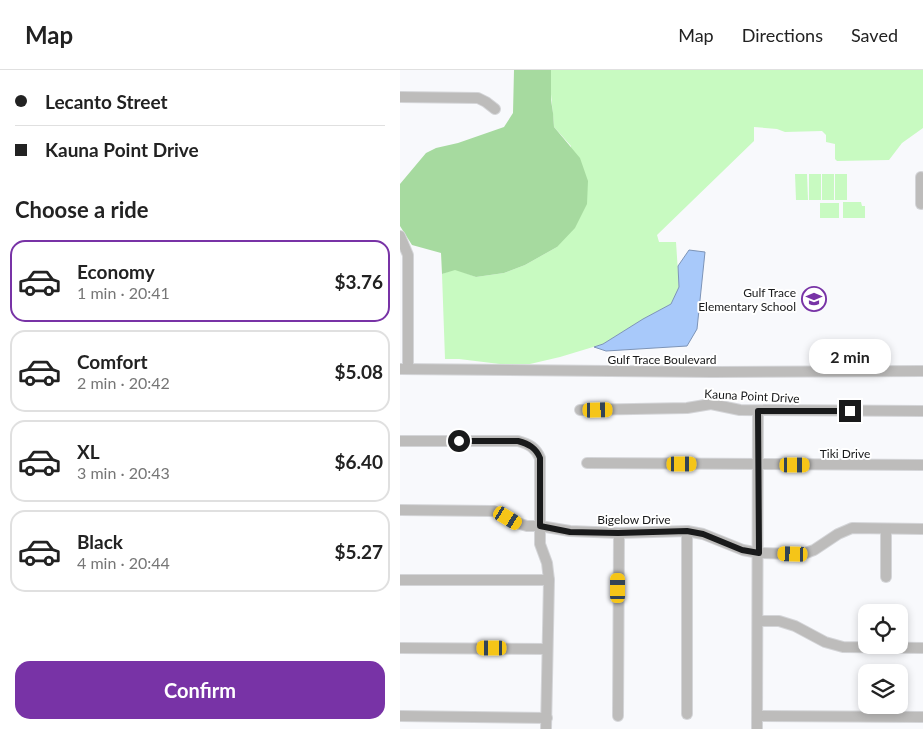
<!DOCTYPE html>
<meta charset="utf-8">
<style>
:root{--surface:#fff;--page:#f6f6f6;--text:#222;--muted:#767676;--line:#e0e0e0;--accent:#7833a6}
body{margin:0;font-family:Lato,sans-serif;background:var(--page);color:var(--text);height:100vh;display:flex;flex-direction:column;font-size:19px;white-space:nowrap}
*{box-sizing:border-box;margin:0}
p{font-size:16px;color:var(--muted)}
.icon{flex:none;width:28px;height:28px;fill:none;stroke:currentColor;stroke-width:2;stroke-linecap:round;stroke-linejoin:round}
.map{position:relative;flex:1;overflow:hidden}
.details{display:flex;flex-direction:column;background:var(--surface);width:400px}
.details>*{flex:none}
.hud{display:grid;align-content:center;height:110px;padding:0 15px;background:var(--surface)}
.controls{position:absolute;left:458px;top:534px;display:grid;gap:10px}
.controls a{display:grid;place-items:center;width:50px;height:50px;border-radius:10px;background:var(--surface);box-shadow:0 2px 8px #0003;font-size:25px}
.end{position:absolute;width:22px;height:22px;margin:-11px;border:6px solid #191a1b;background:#fff;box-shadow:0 0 0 2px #fff}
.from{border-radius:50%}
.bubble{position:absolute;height:35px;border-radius:15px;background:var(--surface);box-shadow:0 2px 8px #0003;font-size:16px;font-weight:700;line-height:35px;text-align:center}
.car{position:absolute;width:15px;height:30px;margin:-15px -8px;border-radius:6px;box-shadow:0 0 4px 1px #0007;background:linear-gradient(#f5c518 24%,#345 0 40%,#f5c518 0 76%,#345 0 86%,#f5c518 0)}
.hud b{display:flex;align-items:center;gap:18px;height:48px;font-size:19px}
.hud b+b{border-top:1px solid var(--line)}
.hud i{width:12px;height:12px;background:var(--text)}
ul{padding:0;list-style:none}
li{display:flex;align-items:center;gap:15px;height:82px;margin:0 10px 8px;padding:0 5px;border:2px solid var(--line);border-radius:15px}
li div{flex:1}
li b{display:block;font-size:19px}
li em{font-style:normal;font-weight:700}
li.on{border-color:var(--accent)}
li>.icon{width:45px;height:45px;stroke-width:1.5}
h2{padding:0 15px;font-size:22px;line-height:60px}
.action{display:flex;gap:10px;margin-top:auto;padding:10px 15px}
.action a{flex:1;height:58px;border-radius:15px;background:var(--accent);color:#fff;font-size:20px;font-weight:700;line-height:58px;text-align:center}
header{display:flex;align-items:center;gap:30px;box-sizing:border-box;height:70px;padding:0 25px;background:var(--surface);border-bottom:1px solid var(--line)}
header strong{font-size:24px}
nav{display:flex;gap:28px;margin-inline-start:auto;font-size:18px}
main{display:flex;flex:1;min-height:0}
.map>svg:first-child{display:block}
</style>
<header>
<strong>Map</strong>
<nav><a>Map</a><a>Directions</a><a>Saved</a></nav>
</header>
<main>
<section class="details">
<div class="hud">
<b><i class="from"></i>Lecanto Street</b>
<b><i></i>Kauna Point Drive</b>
</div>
<h2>Choose a ride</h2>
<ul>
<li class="on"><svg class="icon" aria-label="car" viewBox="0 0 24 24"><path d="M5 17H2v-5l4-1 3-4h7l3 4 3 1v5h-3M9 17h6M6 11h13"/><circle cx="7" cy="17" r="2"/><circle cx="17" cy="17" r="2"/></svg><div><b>Economy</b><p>1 min · 20:41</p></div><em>$3.76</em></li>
<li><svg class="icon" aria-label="car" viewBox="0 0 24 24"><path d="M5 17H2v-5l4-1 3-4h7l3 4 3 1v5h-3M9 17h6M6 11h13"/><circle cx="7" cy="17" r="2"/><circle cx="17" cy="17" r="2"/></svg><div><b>Comfort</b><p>2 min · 20:42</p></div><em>$5.08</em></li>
<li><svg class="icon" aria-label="car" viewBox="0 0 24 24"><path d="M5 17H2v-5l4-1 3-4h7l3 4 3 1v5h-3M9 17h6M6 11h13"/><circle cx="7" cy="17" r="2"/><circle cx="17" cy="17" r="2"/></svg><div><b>XL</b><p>3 min · 20:43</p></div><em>$6.40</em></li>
<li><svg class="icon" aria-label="car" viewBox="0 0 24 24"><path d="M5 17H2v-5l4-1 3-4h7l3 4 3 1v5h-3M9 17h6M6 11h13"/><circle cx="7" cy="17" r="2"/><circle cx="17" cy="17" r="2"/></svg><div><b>Black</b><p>4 min · 20:44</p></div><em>$5.27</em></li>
</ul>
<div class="action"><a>Confirm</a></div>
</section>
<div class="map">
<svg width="523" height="659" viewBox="0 0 523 659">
<rect width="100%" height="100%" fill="#f8f9fc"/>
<g fill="#c8fac1">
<path d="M151,0H523V58L502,73L489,90L437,91L435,89V74L426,72V65L422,61L385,62L377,59L354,57V71L257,165L259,172H276L279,217L271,234L243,249L203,274L160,287L130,294L108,295L59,289H45L42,204L55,199L76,207L104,203L125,195L157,177L171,76L154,57C153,38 149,19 151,0Z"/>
<path d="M395,104H407L408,130H396Z"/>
<rect x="409" y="104" width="12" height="26"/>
<rect x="422" y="104" width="12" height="26"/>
<rect x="435" y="104" width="12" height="26"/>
<path d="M443,132H461L462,136H465V148H443Z"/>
<rect x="420" y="133" width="19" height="15"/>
</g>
<path fill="#a6da9f" d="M114,0H151V30L153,43L154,57L180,88L188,111L187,134L175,158L157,177L125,195L104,203L76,207L55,200L42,204L41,183L12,175L0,156V114L26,83L36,78L58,73L104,57L113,43Z"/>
<path fill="#a8c9fa" stroke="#7d94b7" d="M289,180L305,182L297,259L287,276L206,281L194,277L203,274L243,249L271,234L279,217L278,196Z"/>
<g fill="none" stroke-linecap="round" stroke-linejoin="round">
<defs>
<g id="minor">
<path d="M0,27L78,28L86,32L95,39"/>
<path d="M521,107V134"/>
<path d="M0,166L8,185V299"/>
<path d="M0,299L312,302L523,301"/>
<path d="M180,340L287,338L311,334L340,340L523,341"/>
<path d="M0,371H118C129,374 136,378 140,388V474L147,493L149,510L146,659"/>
<path d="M187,393L523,395"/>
<path d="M0,440L94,441L117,453L127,456H140L170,461L219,463L287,461L303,464L343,480L359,483L393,484H403L414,480L438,464L452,458L523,459"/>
<path d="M486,459V507"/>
<path d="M0,510H149"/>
<path d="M358,551H379L395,556L425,572L443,577L523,578"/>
<path d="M0,578L147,579"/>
<path d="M287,644V461"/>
<path d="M0,646L147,648"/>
<path d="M218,646L219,463"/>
<path d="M358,646L523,647"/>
<path d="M357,659L358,341"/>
</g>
</defs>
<use href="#minor" stroke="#d4d5d8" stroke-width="12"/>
<use href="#minor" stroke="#bdbcbb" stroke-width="10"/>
</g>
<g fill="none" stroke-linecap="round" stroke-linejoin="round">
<path stroke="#191a1b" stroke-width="6" d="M59,371H118C129,374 136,378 140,388V456L170,462L218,463L287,461L303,464L342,480L359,483L358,341H450"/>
</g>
<defs>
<symbol id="school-ring" viewBox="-11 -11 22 22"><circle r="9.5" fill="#fff" stroke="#7833a6" stroke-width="1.5"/><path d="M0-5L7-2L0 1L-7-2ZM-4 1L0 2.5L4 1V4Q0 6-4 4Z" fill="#7833a6"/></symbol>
</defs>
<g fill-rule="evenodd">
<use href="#school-ring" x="400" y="215" width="28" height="28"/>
</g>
<g text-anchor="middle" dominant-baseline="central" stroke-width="4" stroke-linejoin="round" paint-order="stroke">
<g font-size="12" fill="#191a1b" stroke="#fff" text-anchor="end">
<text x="396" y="222">Gulf Trace<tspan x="396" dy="14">Elementary School</tspan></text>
</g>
<g font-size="12" fill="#191a1b" stroke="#fff">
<text x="262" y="289">Gulf Trace Boulevard</text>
<text transform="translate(352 326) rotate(3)">Kauna Point Drive</text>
<text x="445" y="383">Tiki Drive</text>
<text x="234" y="449">Bigelow Drive</text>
</g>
</g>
</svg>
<div class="controls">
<a><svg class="icon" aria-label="locate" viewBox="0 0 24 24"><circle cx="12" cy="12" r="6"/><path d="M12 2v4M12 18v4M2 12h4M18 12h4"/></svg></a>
<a><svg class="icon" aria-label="layers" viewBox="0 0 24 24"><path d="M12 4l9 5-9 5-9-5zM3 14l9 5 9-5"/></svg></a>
</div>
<i class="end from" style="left:59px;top:371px"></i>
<i class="end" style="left:450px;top:341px"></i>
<div class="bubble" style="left:409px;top:269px;width:82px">2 min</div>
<i class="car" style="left:198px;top:340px;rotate:89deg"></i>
<i class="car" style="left:282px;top:394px;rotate:90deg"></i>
<i class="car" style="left:395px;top:395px;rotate:90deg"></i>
<i class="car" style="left:108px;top:448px;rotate:121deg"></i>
<i class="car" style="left:393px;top:484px;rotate:272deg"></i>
<i class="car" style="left:218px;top:518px;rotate:0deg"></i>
<i class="car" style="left:92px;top:578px;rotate:270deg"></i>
</div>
</main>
